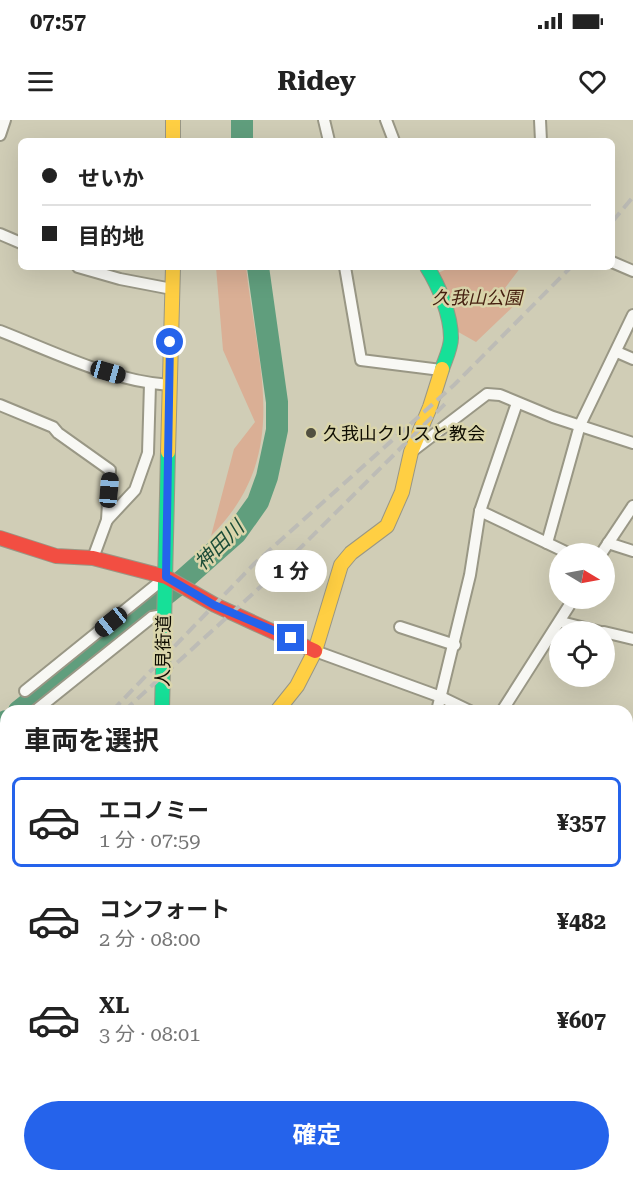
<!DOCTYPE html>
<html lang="ja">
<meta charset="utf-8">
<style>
:root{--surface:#fff;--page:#f2f2f2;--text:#222;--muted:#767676;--line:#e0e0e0;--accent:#2563eb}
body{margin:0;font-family:"Roboto Serif","Noto Sans JP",serif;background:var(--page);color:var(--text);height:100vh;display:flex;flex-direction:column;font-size:22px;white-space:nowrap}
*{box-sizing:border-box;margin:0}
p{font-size:20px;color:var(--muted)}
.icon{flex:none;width:33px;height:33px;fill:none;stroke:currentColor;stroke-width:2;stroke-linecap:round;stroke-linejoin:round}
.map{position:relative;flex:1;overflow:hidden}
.panel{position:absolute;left:0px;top:585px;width:633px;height:477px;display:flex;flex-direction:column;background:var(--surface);border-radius:18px 18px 0 0;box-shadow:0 6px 24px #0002}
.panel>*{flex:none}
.hud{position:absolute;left:18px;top:18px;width:597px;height:132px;border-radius:9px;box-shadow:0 6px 24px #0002;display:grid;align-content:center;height:132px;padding:0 24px;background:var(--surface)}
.needle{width:39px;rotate:100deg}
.fabs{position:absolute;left:549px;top:423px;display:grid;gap:12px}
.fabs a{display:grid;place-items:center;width:66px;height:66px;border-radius:50%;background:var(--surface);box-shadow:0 6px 24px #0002;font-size:30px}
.end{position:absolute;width:27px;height:27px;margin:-14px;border:8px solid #2563eb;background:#fff;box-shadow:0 0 0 3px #fff}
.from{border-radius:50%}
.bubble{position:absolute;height:42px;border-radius:21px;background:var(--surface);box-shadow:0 6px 24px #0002;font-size:20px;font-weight:700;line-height:42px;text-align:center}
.car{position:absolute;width:18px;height:36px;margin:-18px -9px;border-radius:8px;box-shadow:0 0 4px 2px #0007;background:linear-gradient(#222 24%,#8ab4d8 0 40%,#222 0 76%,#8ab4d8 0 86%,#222 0)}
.hud b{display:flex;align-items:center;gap:21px;height:57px;font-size:22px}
.hud b+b{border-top:2px solid var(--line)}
.hud i{width:15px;height:15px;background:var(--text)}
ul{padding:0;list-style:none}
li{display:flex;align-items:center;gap:18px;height:90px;margin:0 12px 9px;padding:0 12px;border:3px solid transparent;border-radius:9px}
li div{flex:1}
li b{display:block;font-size:22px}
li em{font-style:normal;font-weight:700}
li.on{border-color:var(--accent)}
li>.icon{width:54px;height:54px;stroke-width:1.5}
h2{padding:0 24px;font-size:27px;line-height:72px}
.cta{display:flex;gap:12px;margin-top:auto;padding:12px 24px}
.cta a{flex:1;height:69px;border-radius:36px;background:var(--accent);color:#fff;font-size:24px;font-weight:700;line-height:69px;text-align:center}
.status{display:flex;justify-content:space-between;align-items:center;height:42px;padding:0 30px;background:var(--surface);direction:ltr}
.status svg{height:16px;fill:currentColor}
header{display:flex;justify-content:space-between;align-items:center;height:78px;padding:0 24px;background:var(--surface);font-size:27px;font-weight:700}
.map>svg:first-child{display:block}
</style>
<div class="status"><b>07:57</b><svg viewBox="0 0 49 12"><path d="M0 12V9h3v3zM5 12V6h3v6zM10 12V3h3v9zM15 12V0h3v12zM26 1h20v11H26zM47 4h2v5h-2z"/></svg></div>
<header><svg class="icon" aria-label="menu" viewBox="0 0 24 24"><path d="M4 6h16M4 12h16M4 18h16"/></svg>Ridey<svg class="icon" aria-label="heart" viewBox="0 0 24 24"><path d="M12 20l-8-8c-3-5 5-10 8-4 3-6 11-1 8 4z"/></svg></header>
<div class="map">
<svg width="633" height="1062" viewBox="0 0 633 1062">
<rect width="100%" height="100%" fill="#d0cdb6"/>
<g fill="#daaf95">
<path d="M216,147H246C257,248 293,334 211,416L234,329L255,302L223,230Z"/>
<path d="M451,147H521L505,168L518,182L476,222L453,209L436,154Z"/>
</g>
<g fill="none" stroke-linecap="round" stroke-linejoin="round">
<g stroke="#609e7d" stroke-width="22">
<path d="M242,0V21"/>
<path d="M19,591L174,468L236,413L258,382L267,357L277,310V282L258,147"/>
<path d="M0,606L6,601"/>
</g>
<defs>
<g id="street">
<path d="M324,0L329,21"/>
<path d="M386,0L394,21"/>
<path d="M540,0L541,21"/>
<path d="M0,15L5,0"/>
<path d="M0,114L21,123"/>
<path d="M612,142L633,151"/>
<path d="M78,147L120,159L172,169"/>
<path d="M345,147L361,240L441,250"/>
<path d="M0,211C54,232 111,261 169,265"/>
<path d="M617,232L633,239"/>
<path d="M0,285L53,307L58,313L110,350L107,400L93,438"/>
<path d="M411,332L487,274L500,275L553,297L633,323"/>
<path d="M480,391L570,434"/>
<path d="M107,400L135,370L148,333L150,264"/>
<path d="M547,423L580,305L633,195"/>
<path d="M608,423L633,431"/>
<path d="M601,434L633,386"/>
<path d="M561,502L601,512"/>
<path d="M400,507L455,525"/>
<path d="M604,512L633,519"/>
<path d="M315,531L441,577L470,591"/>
<path d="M25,571L166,457"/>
<path d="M35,591L152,497L163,495"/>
<path d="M437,591L470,455L480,391L517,283"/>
<path d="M502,591L574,478"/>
<path d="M0,620L6,616"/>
<path d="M627,670L633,673"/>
<path d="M627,820L633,810"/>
<path d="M627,848L633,852"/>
<path d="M0,868L4,871L6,866"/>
<path d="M0,986L6,970"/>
<path d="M0,1019L6,1025"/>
<path d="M627,1028L633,1034"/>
<path d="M42,1056L50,1062"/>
<path d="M409,1056L420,1062"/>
<path d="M228,1062L231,1056"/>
</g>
<g id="fast">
<path d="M427,147C439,166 451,195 451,218C451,228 445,240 442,249"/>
<path d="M162,591L168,332"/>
</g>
<g id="slow">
<path d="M173,0V21"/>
<path d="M168,332L173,147"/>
<path d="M277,591L297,566L315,531L341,445L351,433L387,406L402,372L411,332L430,287L442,249"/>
<path d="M151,1062L152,1056"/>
</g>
<path id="jam" d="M0,418L56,436L93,438L166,457L215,485L315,531"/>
</defs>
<use href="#street" stroke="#999785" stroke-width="14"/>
<use href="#fast" stroke="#999785" stroke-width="16"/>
<use href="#slow" stroke="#999785" stroke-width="16"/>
<use href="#jam" stroke="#999785" stroke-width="16"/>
<use href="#street" stroke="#f8f8f4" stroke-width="10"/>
<use href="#fast" stroke="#16e098" stroke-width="14"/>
<use href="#slow" stroke="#ffcf43" stroke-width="14"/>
<use href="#jam" stroke="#f24e42" stroke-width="14"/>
<g stroke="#bdbcb6" stroke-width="4" stroke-dasharray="12 6" stroke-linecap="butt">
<path d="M612,102L633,77"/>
<path d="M112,591L254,444L454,265L571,147"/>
<path d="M124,591L269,459L446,283"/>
<path d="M0,719L6,712"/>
</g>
</g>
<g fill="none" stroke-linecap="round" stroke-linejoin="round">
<path stroke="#2563eb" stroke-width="8" d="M170,222L166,457L214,485L291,518"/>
</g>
<circle fill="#525040" stroke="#dad5ab" stroke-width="2" cx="311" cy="313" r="6"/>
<g text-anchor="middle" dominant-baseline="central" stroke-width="5" stroke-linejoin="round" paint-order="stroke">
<g font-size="18" font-style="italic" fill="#472111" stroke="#dad5ab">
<text x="477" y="177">久我山公園</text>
</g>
<g font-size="18" fill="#0e0c01" stroke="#dad5ab" text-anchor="start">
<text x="323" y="313">久我山クリスと教会</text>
</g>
<g font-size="18" fill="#0e0c01" stroke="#dad5ab">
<text transform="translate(163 531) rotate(-89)">人見街道</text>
</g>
<g font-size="20" font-style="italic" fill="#1d4d38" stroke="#dad5ab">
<text transform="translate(219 425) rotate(-45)">神田川</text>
</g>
</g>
</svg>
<div class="fabs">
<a><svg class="needle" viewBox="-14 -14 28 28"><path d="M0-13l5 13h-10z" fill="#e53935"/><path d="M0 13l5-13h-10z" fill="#767676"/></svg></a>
<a><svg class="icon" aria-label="locate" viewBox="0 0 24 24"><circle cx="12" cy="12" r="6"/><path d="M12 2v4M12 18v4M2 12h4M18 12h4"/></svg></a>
</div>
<i class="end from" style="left:170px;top:222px"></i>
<i class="end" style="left:291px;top:518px"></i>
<div class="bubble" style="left:255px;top:430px;width:72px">1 分</div>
<i class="car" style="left:108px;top:252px;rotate:106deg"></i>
<i class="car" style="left:109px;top:370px;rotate:5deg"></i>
<i class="car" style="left:111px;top:502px;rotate:231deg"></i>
<div class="hud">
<b><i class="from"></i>せいか</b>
<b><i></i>目的地</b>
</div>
<section class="panel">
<h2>車両を選択</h2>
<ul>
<li class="on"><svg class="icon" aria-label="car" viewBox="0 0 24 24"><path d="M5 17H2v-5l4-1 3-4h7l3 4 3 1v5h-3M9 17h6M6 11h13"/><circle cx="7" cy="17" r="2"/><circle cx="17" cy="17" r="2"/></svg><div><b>エコノミー</b><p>1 分 · 07:59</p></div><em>¥357</em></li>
<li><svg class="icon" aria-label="car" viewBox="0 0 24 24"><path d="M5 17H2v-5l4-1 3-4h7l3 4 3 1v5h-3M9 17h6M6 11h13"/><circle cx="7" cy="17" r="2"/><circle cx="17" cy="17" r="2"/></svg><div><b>コンフォート</b><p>2 分 · 08:00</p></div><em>¥482</em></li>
<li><svg class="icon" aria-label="car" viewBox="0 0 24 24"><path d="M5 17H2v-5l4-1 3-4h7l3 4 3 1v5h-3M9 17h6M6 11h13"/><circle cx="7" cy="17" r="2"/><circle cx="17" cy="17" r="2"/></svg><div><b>XL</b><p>3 分 · 08:01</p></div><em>¥607</em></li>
</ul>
<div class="cta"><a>確定</a></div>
</section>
</div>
